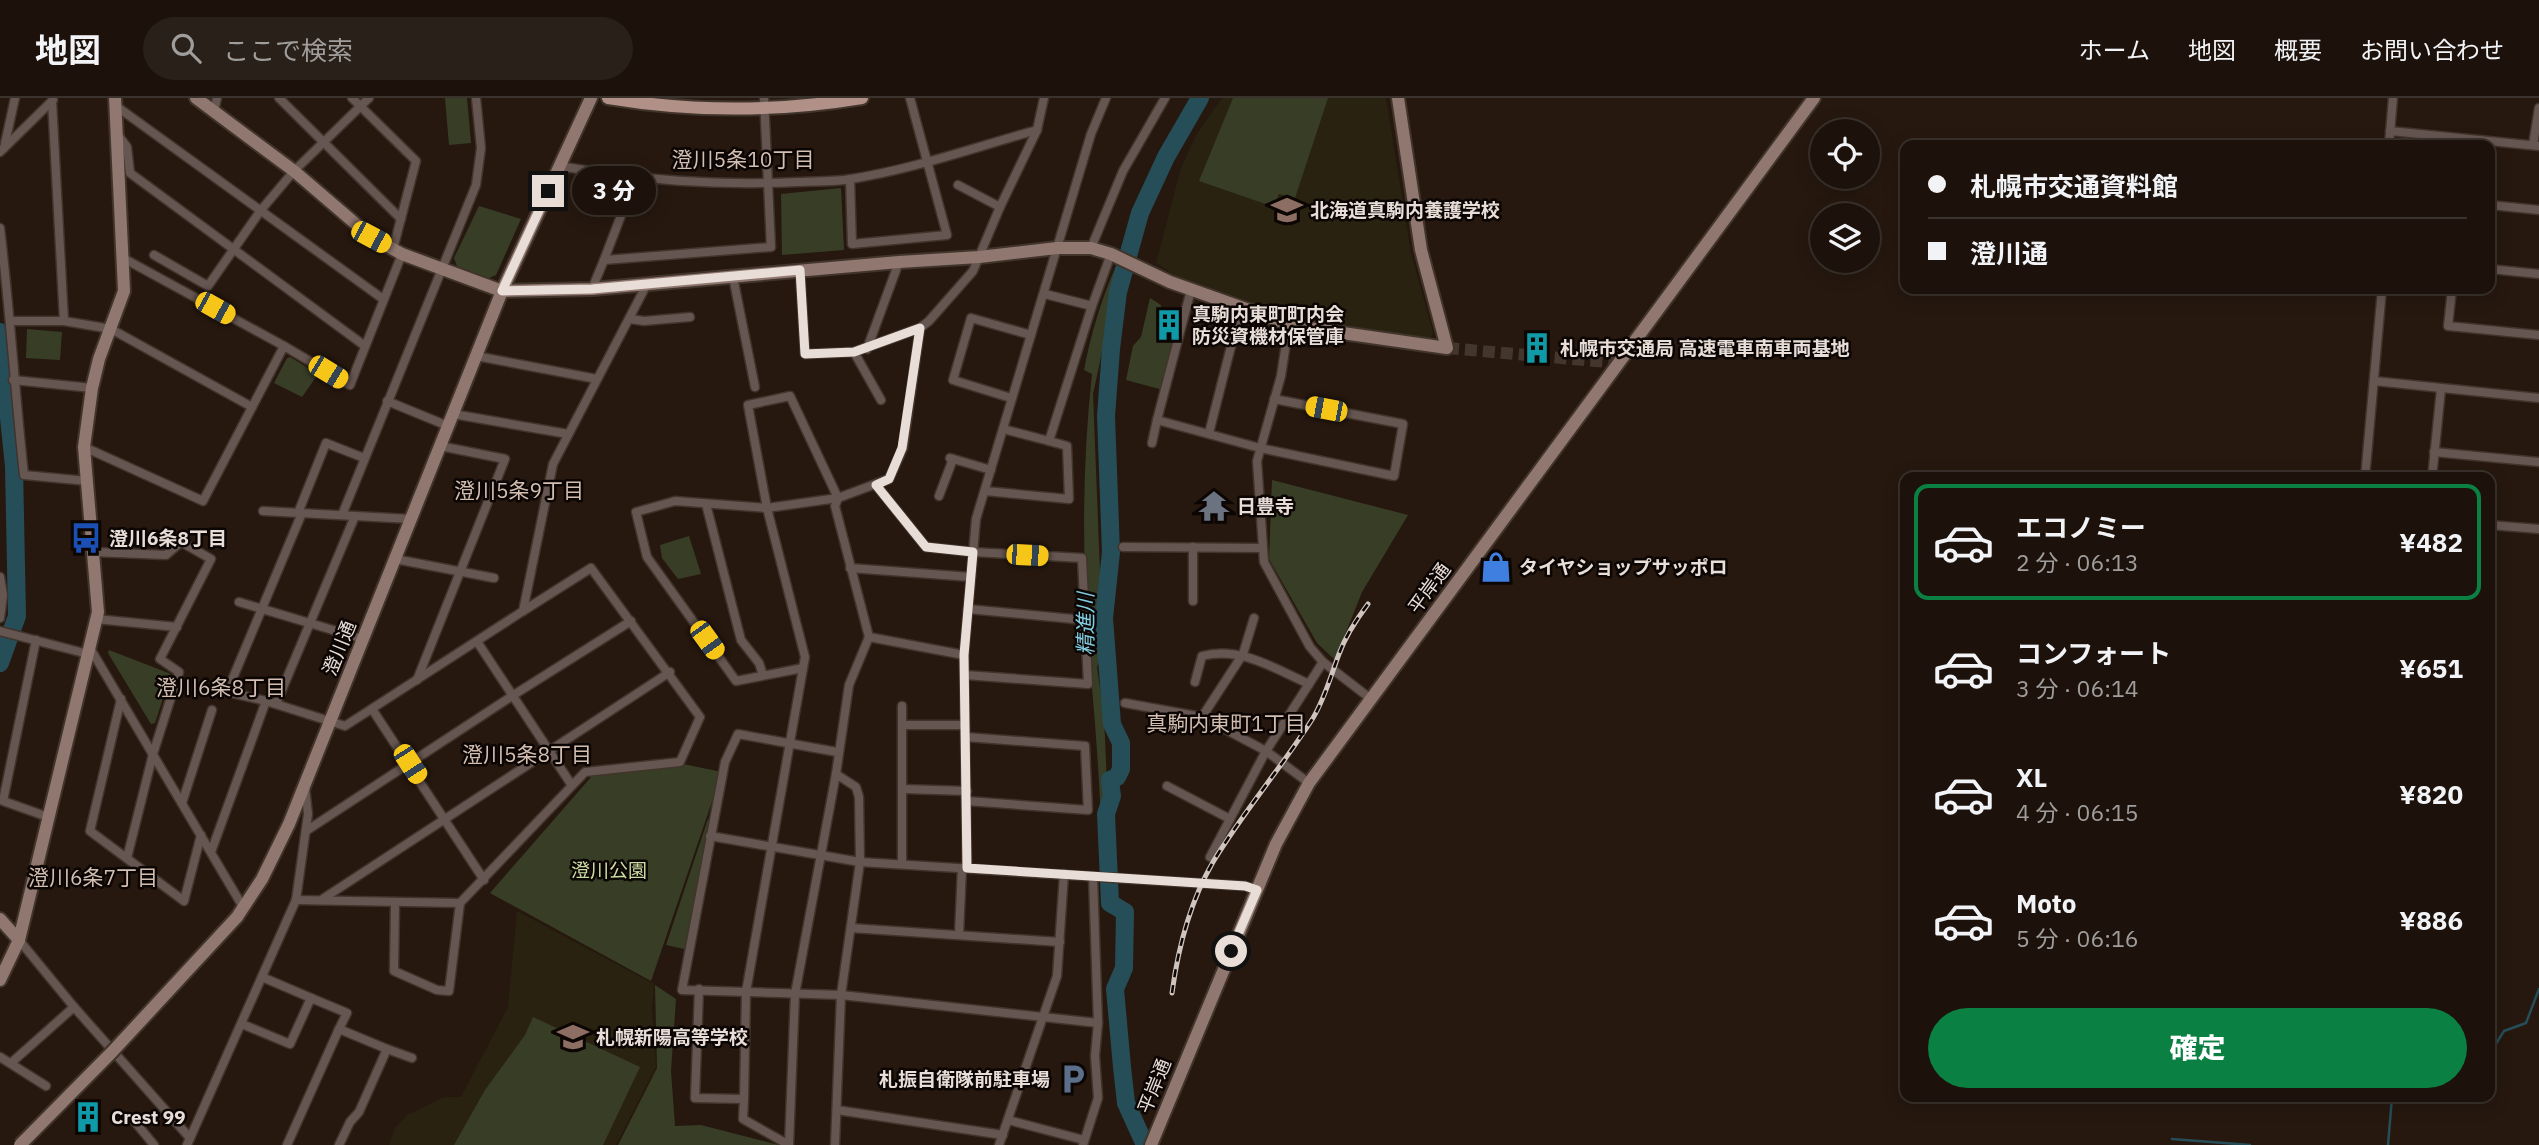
<!DOCTYPE html>
<html lang="ja">
<meta charset="utf-8">
<style>
:root{--surface:#1c120b;--page:#292019;--text:#f1f3f6;--muted:#a09e9d;--line:#3a322c;--accent:#0b8043}
body{margin:0;font-family:"IBM Plex Sans","Noto Sans JP",sans-serif;background:var(--page);color:var(--text);height:100vh;display:flex;flex-direction:column;font-size:26px;white-space:nowrap}
*{box-sizing:border-box;margin:0}
p{font-size:23px;color:var(--muted)}
.icon{flex:none;width:38px;height:38px;fill:none;stroke:currentColor;stroke-width:2;stroke-linecap:round;stroke-linejoin:round}
.map{position:relative;flex:1;overflow:hidden}
.drawer{position:absolute;left:1900px;top:374px;width:595px;height:630px;display:flex;flex-direction:column;background:var(--surface);border-radius:14px;box-shadow:0 4px 18px #0003,0 0 0 2px var(--line)}
.drawer>*{flex:none}
.hud{position:absolute;left:1900px;top:42px;width:595px;height:154px;border-radius:14px;box-shadow:0 4px 18px #0003,0 0 0 2px var(--line);display:grid;align-content:center;height:154px;padding:0 28px;background:var(--surface)}
.fabs{position:absolute;left:1810px;top:21px;display:grid;gap:14px}
.fabs a{display:grid;place-items:center;width:70px;height:70px;border-radius:50%;background:var(--surface);box-shadow:0 4px 18px #0003,0 0 0 2px var(--line);font-size:35px}
.end{position:absolute;width:32px;height:32px;margin:-16px;border:9px solid #e8ddd7;background:#111;box-shadow:0 0 0 4px #111}
.from{border-radius:50%}
.bubble{position:absolute;height:49px;border-radius:24px;background:var(--surface);box-shadow:0 4px 18px #0003,0 0 0 2px var(--line);font-size:23px;font-weight:800;line-height:49px;text-align:center}
.car{position:absolute;width:21px;height:42px;margin:-21px -10px;border-radius:9px;box-shadow:0 0 5px 2px #0007;background:linear-gradient(#f5c518 24%,#345 0 40%,#f5c518 0 76%,#345 0 86%,#f5c518 0)}
.hud b{display:flex;align-items:center;gap:24px;height:66px;font-size:26px}
.hud b+b{border-top:2px solid var(--line)}
.hud i{width:18px;height:18px;background:var(--text)}
ul{padding:12px 0 0;list-style:none}
li{display:flex;align-items:center;gap:21px;height:116px;margin:0 14px 10px;padding:0 14px;border:4px solid transparent;border-radius:14px}
li div{flex:1}
li b{display:block;font-size:26px}
li em{font-style:normal;font-weight:800}
li.on{border-color:var(--accent)}
li>.icon{width:63px;height:63px;stroke-width:1.5}
.button{display:flex;gap:14px;margin-top:auto;padding:14px 28px}
.button a{flex:1;height:80px;border-radius:42px;background:var(--accent);color:#fff;font-size:28px;font-weight:800;line-height:80px;text-align:center}
header{display:flex;align-items:center;gap:42px;box-sizing:border-box;height:98px;padding:0 35px;background:var(--surface);border-bottom:2px solid var(--line)}
header strong{font-size:33px}
nav{display:flex;gap:38px;margin-inline-start:auto;font-size:24px}
.search{width:490px;height:63px;background:var(--page);display:flex;align-items:center;gap:18px;box-sizing:border-box;padding:0 24px;border-radius:38px;color:var(--muted);font-size:26px}
.map>svg:first-child{display:block}
</style>
<header>
<strong>地図</strong>
<div class="search"><svg class="icon" aria-label="search" viewBox="0 0 24 24"><circle cx="10" cy="10" r="6"/><path d="M15 15l6 6"/></svg>ここで検索</div>
<nav><a>ホーム</a><a>地図</a><a>概要</a><a>お問い合わせ</a></nav>
</header>
<div class="map">
<svg width="2539" height="1047" viewBox="0 0 2539 1047">
<rect width="100%" height="100%" fill="#26180f"/>
<g fill="#292211">
<path d="M1222,0H1386L1411,155L1433,234L1430,240L1297,220L1177,179L1156,165L1181,70L1196,37Z"/>
<path d="M517,813L654,886L652,909L656,969L616,1047H389L395,1030L407,1017L444,999H461L508,909Z"/>
</g>
<g fill="#383e26">
<path d="M445,0H467L471,45L449,47Z"/>
<path d="M1233,0H1328L1295,100L1279,96L1274,109L1199,83Z"/>
<path d="M841,90L844,152L782,157L781,96Z"/>
<path d="M479,108L521,121L496,177L489,180L457,168L454,160Z"/>
<path d="M1116,168L1120,170L1093,296L1103,551L1097,569L1104,619L1111,776L1102,775C1102,700 1095,627 1089,552C1082,461 1082,367 1092,276L1084,272C1091,236 1101,202 1116,168Z"/>
<path d="M1150,200L1161,207L1160,227L1180,231L1163,292L1126,282L1133,248L1141,239Z"/>
<path d="M27,231L62,234L60,262L26,260Z"/>
<path d="M290,259L318,276L302,299L274,285L287,260Z"/>
<path d="M1272,382L1408,417L1362,494L1335,562L1317,545L1269,461Z"/>
<path d="M689,438L701,476L678,481L662,460L660,447Z"/>
<path d="M109,552L171,576L155,625L151,626L108,555Z"/>
<path d="M683,666L722,674L651,883L490,795L592,678Z"/>
<path d="M708,721L714,723L689,852L666,847Z"/>
<path d="M655,887L676,901L671,973L675,1028L701,1027L779,1047H618L657,970Z"/>
<path d="M533,919L640,969L603,1047H454L485,992L525,937Z"/>
</g>
<g fill="none" stroke-linecap="round" stroke-linejoin="round">
<g stroke="#254e59" stroke-width="2.5">
<path d="M2490,955L2504,933L2526,925L2539,891"/>
<path d="M2172,1041L2250,1047"/>
<path d="M2388,1047L2392,999"/>
</g>
<g stroke="#254e59" stroke-width="18">
<path d="M0,234L14,368L17,518L0,565"/>
<path d="M1145,1047L1126,1005L1122,969L1115,891L1124,870L1125,814L1110,805L1106,716L1112,698L1110,682L1117,679L1121,671V645L1112,626L1104,520L1111,454L1106,318L1111,251L1118,194L1140,115L1166,59L1200,0"/>
</g>
<path stroke="#43362d" stroke-width="12" stroke-dasharray="12 6" stroke-linecap="butt" d="M1447,250L1619,265"/>
<defs>
<g id="street">
<path d="M279,0L401,121"/>
<path d="M352,0L416,63L393,151"/>
<path d="M52,3L64,223"/>
<path d="M116,8L383,201"/>
<path d="M214,13L217,0"/>
<path d="M2390,33L2539,48"/>
<path d="M118,37L127,49L130,75L365,248"/>
<path d="M2389,47L2393,0"/>
<path d="M2533,47L2539,10"/>
<path d="M4,50L15,0"/>
<path d="M0,54L53,2"/>
<path d="M559,68C641,82 715,88 798,84C816,83 834,84 851,81C914,71 976,49 1037,32"/>
<path d="M635,81L604,162L771,149L764,0"/>
<path d="M850,81L852,146L947,137L910,0"/>
<path d="M958,87L1000,109"/>
<path d="M2490,107L2539,112"/>
<path d="M0,130C10,212 15,295 24,377L87,383"/>
<path d="M1091,150L1123,73L1165,0"/>
<path d="M154,157L208,188L261,112L294,73L369,0"/>
<path d="M123,160L284,248"/>
<path d="M2490,171L2539,176"/>
<path d="M800,172L805,256L854,254L920,230L929,223L973,173L1000,109L1037,32L1044,0"/>
<path d="M733,179L755,289"/>
<path d="M592,191L604,162"/>
<path d="M2452,191L2448,228L2539,237"/>
<path d="M1191,192L1157,322L1260,350L1394,378L1403,326L1274,301"/>
<path d="M1045,196L1092,208"/>
<path d="M630,221L644,223L690,219"/>
<path d="M11,223H64L111,231L252,309"/>
<path d="M1289,226L1281,278L1257,363L1264,464L1310,549L1323,564L1371,601"/>
<path d="M867,251L899,164"/>
<path d="M854,254L881,302"/>
<path d="M476,258L597,281"/>
<path d="M13,282L92,290"/>
<path d="M2374,283L2539,300"/>
<path d="M1011,300L953,282L971,220L1031,237"/>
<path d="M387,303L448,328"/>
<path d="M453,316L568,336"/>
<path d="M1003,331L1049,343"/>
<path d="M1209,335L1241,209"/>
<path d="M1152,345L1157,322"/>
<path d="M84,349L203,403L284,248L350,287L402,156"/>
<path d="M2434,354L2539,364"/>
<path d="M950,360L991,372"/>
<path d="M2365,380L2382,191"/>
<path d="M2432,380L2441,291"/>
<path d="M876,387L926,449L973,454L1082,460L1088,586L965,577"/>
<path d="M985,393L1069,401L1067,348L1049,343L1092,208L1111,156"/>
<path d="M939,398L953,361"/>
<path d="M706,406L741,542L759,565L763,577"/>
<path d="M263,413L411,421"/>
<path d="M298,415L326,345L364,360"/>
<path d="M342,417L476,87L481,50L476,0"/>
<path d="M2490,427L2539,431"/>
<path d="M1123,449L1262,450"/>
<path d="M93,454L166,457L181,444L211,461L160,561L179,574L153,656L127,760"/>
<path d="M395,461L494,480"/>
<path d="M850,470L971,479"/>
<path d="M0,479L3,497L0,520"/>
<path d="M1193,503V449"/>
<path d="M239,504L363,541"/>
<path d="M968,511L1084,522"/>
<path d="M1254,520L1243,556L1202,619L1266,653L1309,685"/>
<path d="M96,521L177,529"/>
<path d="M0,533L88,556"/>
<path d="M869,539L964,557"/>
<path d="M36,542L3,703L48,719"/>
<path d="M478,545L571,686"/>
<path d="M90,550L243,809"/>
<path d="M803,570L736,583L647,459L636,414L675,403L767,410L838,400L889,381L903,350L920,230"/>
<path d="M417,582L505,361L440,348"/>
<path d="M1195,584L1202,558C1241,548 1275,571 1309,586L1323,564"/>
<path d="M121,601L90,733L184,803L201,737"/>
<path d="M266,603L227,594L302,415"/>
<path d="M1125,605L1202,619"/>
<path d="M276,606L355,418"/>
<path d="M372,611L484,782"/>
<path d="M903,627H965"/>
<path d="M966,639L1085,648L1088,712L967,703"/>
<path d="M837,654L738,636L725,664L682,892L841,897L1098,925L1093,779"/>
<path d="M1167,688L1230,721"/>
<path d="M903,691L967,693"/>
<path d="M182,705L212,612"/>
<path d="M306,733L512,598L631,523"/>
<path d="M710,738L860,764L1245,788L1257,792"/>
<path d="M211,754L266,603L345,628L523,513L553,366L647,186"/>
<path d="M1210,759L1266,653L1309,586"/>
<path d="M902,765V608"/>
<path d="M967,770L964,557L976,421L1091,36L1106,0"/>
<path d="M296,802L460,805L585,674L680,664L700,619L591,470L523,513"/>
<path d="M321,802L670,574"/>
<path d="M395,805L394,873L437,892L449,893L460,805"/>
<path d="M851,830L1060,844"/>
<path d="M959,836L962,770"/>
<path d="M19,842L74,909L190,1040"/>
<path d="M699,891L695,1000L744,1001L746,894L805,559L767,410L748,307L790,298L838,400L835,408L869,539L849,587L836,676L795,896L789,1047L743,1021L744,1001"/>
<path d="M311,900L347,915L339,931L387,951L359,1014L350,1024L339,1047"/>
<path d="M242,926L290,946L311,900L262,879"/>
<path d="M387,951L412,960"/>
<path d="M0,959L46,988"/>
<path d="M11,965L74,909"/>
<path d="M837,1012L1003,1037"/>
<path d="M131,1019L154,1047"/>
<path d="M1008,1022L1084,1042"/>
<path d="M187,1047L296,802L308,716L305,689"/>
<path d="M287,1047L339,931"/>
<path d="M835,1047L841,897L860,764L859,699L856,689L836,676"/>
<path d="M999,1047L1057,878L1064,776"/>
<path d="M1083,1047L1098,1000L1095,958L1098,925"/>
</g>
<g id="secondary">
<path d="M196,0L294,73L371,139L402,156L502,193L592,191L899,164L979,159L1057,150H1091L1111,156L1170,184L1294,228L1447,250L1421,152L1398,0"/>
<path d="M237,819L262,781L289,726L502,193L591,0"/>
<path d="M0,821L19,842"/>
<path d="M0,882L19,842L98,514L84,349L92,290L99,261L124,193L115,0"/>
<path d="M1151,1047L1276,746L1309,685L1814,0"/>
</g>
<path id="primary" d="M608,0C692,14 777,14 862,0"/>
</defs>
<use href="#street" stroke="#41342b" stroke-width="11"/>
<use href="#secondary" stroke="#41342b" stroke-width="16"/>
<use href="#primary" stroke="#41342b" stroke-width="16"/>
<use href="#street" stroke="#665651" stroke-width="8"/>
<use href="#secondary" stroke="#90776f" stroke-width="12"/>
<use href="#primary" stroke="#b19187" stroke-width="12"/>
<defs>
<path id="rail" d="M1172,895C1178,850 1190,804 1213,764C1243,714 1282,669 1313,620C1325,600 1331,577 1339,556C1346,537 1356,522 1368,506"/>
</defs>
<use href="#rail" stroke="#d0c4be" stroke-width="5"/>
<use href="#rail" stroke="#0b0503" stroke-width="2.5" stroke-dasharray="8" stroke-linecap="butt"/>
<defs>
<path id="secondary-bridge" d="M20,1047L112,954L237,819"/>
</defs>
<use href="#secondary-bridge" stroke="#41342b" stroke-width="16" stroke-linecap="butt"/>
<use href="#secondary-bridge" stroke="#90776f" stroke-width="12"/>
</g>
<g fill="none" stroke-linecap="round" stroke-linejoin="round">
<path stroke="#e8ddd7" stroke-width="9" d="M548,93L502,193L592,191L800,172L805,256L854,254L920,230L902,350L889,381L876,387L926,449L973,454L964,557L967,770L1245,788L1257,792L1231,853"/>
</g>
<defs>
<symbol id="school-bare" viewBox="-9 -9 18 18"><path d="M0-5L7-2L0 1L-7-2ZM-4 1L0 2.5L4 1V4Q0 6-4 4Z" fill="#8d6e63" stroke="#0b0503" stroke-width="2.5" paint-order="stroke"/></symbol>
<symbol id="building-bare" viewBox="-9 -9 18 18"><path d="M-4-6H4V6H1V3H-1V6H-4ZM-2.5-4.3h1.7v1.8h-1.7ZM.8-4.3h1.7v1.8H.8ZM-2.5-1h1.7V.8h-1.7ZM.8-1h1.7V.8H.8Z" fill="#0f9aa8" stroke="#0b0503" stroke-width="2.5" paint-order="stroke"/></symbol>
<symbol id="temple-bare" viewBox="-9 -9 18 18"><path d="M0-6L5-2H3V0L6.5 2.5H4V6H1.5V3h-3V6H-4V2.5H-6.5L-3 0V-2H-5Z" fill="#6b7280" stroke="#0b0503" stroke-width="2.5" paint-order="stroke"/></symbol>
<symbol id="bus-bare" viewBox="-9 -9 18 18"><path d="M-5-6H5V4H4V6H2V4H-2V6H-4V4H-5ZM-3.5-4V0h7V-4ZM-3.5 1.2v1.5H-2V1.2ZM2 1.2v1.5H3.5V1.2Z" fill="#1a4fb4" stroke="#0b0503" stroke-width="2.5" paint-order="stroke"/></symbol>
<symbol id="shop-bare" viewBox="-9 -9 18 18"><path d="M-5-2.5h2.3a2.7 3.5 0 0 1 5.4 0H5L5.5 6h-11ZM-1.5-2.5h3a1.5 2.3 0 0 0-3 0Z" fill="#3f7fe0" stroke="#0b0503" stroke-width="2.5" paint-order="stroke"/></symbol>
<symbol id="parking-bare" viewBox="-9 -9 18 18"><path d="M-3.5-5.5H1a3.5 3.5 0 0 1 0 7H-1V5.5H-3.5ZM-1-3.4V-.6H.8a1.4 1.4 0 0 0 0-2.8Z" fill="#5c6f8a" stroke="#0b0503" stroke-width="2.5" paint-order="stroke"/></symbol>
</defs>
<g fill-rule="evenodd">
<use href="#school-bare" x="1265" y="90" width="44" height="44"/>
<use href="#building-bare" x="1147" y="205" width="44" height="44"/>
<use href="#building-bare" x="1515" y="228" width="44" height="44"/>
<use href="#temple-bare" x="1192" y="386" width="44" height="44"/>
<use href="#bus-bare" x="64" y="418" width="44" height="44"/>
<use href="#shop-bare" x="1474" y="447" width="44" height="44"/>
<use href="#school-bare" x="551" y="917" width="44" height="44"/>
<use href="#parking-bare" x="1051" y="959" width="44" height="44"/>
<use href="#building-bare" x="66" y="997" width="44" height="44"/>
</g>
<g text-anchor="middle" dominant-baseline="central" stroke-width="5" stroke-linejoin="round" paint-order="stroke">
<g font-size="19" font-weight="bold" fill="#e8ddd7" stroke="#0b0503" text-anchor="start">
<text x="1310" y="112">北海道真駒内養護学校</text>
<text x="1192" y="216">真駒内東町町内会<tspan x="1192" dy="22">防災資機材保管庫</tspan></text>
<text x="1560" y="250">札幌市交通局 高速電車南車両基地</text>
<text x="1237" y="408">日豊寺</text>
<text x="109" y="440">澄川6条8丁目</text>
<text x="1519" y="469">タイヤショップサッポロ</text>
<text x="596" y="939">札幌新陽高等学校</text>
<text x="1050" y="981" text-anchor="end">札振自衛隊前駐車場</text>
<text x="111" y="1019">Crest 99</text>
</g>
<g font-size="19" fill="#e8ddd7" stroke="#0b0503">
<text transform="translate(1429 490) rotate(-54)">平岸通</text>
<text transform="translate(339 550) rotate(-68)">澄川通</text>
<text transform="translate(1154 988) rotate(-68)">平岸通</text>
</g>
<g font-size="19" fill="#cbdca1" stroke="#0b0503">
<text x="609" y="772">澄川公園</text>
</g>
<g font-size="21" fill="#d3beb2" stroke="#0b0503">
<text x="743" y="61">澄川5条10丁目</text>
<text x="519" y="392">澄川5条9丁目</text>
<text x="221" y="589">澄川6条8丁目</text>
<text x="1226" y="625">真駒内東町1丁目</text>
<text x="527" y="656">澄川5条8丁目</text>
<text x="93" y="779">澄川6条7丁目</text>
</g>
<g font-size="21" font-style="italic" fill="#81cce0" stroke="#0b0503">
<text transform="translate(1085 526) rotate(-90)">精進川</text>
</g>
</g>
</svg>
<div class="fabs">
<a><svg class="icon" aria-label="locate" viewBox="0 0 24 24"><circle cx="12" cy="12" r="6"/><path d="M12 2v4M12 18v4M2 12h4M18 12h4"/></svg></a>
<a><svg class="icon" aria-label="layers" viewBox="0 0 24 24"><path d="M12 4l9 5-9 5-9-5zM3 14l9 5 9-5"/></svg></a>
</div>
<i class="end from" style="left:1231px;top:853px"></i>
<i class="end" style="left:548px;top:93px"></i>
<div class="bubble" style="left:572px;top:68px;width:84px">3 分</div>
<i class="car" style="left:371px;top:139px;rotate:118deg"></i>
<i class="car" style="left:215px;top:210px;rotate:119deg"></i>
<i class="car" style="left:328px;top:274px;rotate:121deg"></i>
<i class="car" style="left:1326px;top:311px;rotate:281deg"></i>
<i class="car" style="left:1027px;top:457px;rotate:93deg"></i>
<i class="car" style="left:707px;top:542px;rotate:144deg"></i>
<i class="car" style="left:410px;top:666px;rotate:147deg"></i>
<div class="hud">
<b><i class="from"></i>札幌市交通資料館</b>
<b><i></i>澄川通</b>
</div>
<section class="drawer">
<ul>
<li class="on"><svg class="icon" aria-label="car" viewBox="0 0 24 24"><path d="M5 17H2v-5l4-1 3-4h7l3 4 3 1v5h-3M9 17h6M6 11h13"/><circle cx="7" cy="17" r="2"/><circle cx="17" cy="17" r="2"/></svg><div><b>エコノミー</b><p>2 分 · 06:13</p></div><em>¥482</em></li>
<li><svg class="icon" aria-label="car" viewBox="0 0 24 24"><path d="M5 17H2v-5l4-1 3-4h7l3 4 3 1v5h-3M9 17h6M6 11h13"/><circle cx="7" cy="17" r="2"/><circle cx="17" cy="17" r="2"/></svg><div><b>コンフォート</b><p>3 分 · 06:14</p></div><em>¥651</em></li>
<li><svg class="icon" aria-label="car" viewBox="0 0 24 24"><path d="M5 17H2v-5l4-1 3-4h7l3 4 3 1v5h-3M9 17h6M6 11h13"/><circle cx="7" cy="17" r="2"/><circle cx="17" cy="17" r="2"/></svg><div><b>XL</b><p>4 分 · 06:15</p></div><em>¥820</em></li>
<li><svg class="icon" aria-label="car" viewBox="0 0 24 24"><path d="M5 17H2v-5l4-1 3-4h7l3 4 3 1v5h-3M9 17h6M6 11h13"/><circle cx="7" cy="17" r="2"/><circle cx="17" cy="17" r="2"/></svg><div><b>Moto</b><p>5 分 · 06:16</p></div><em>¥886</em></li>
</ul>
<div class="button"><a>確定</a></div>
</section>
</div>
